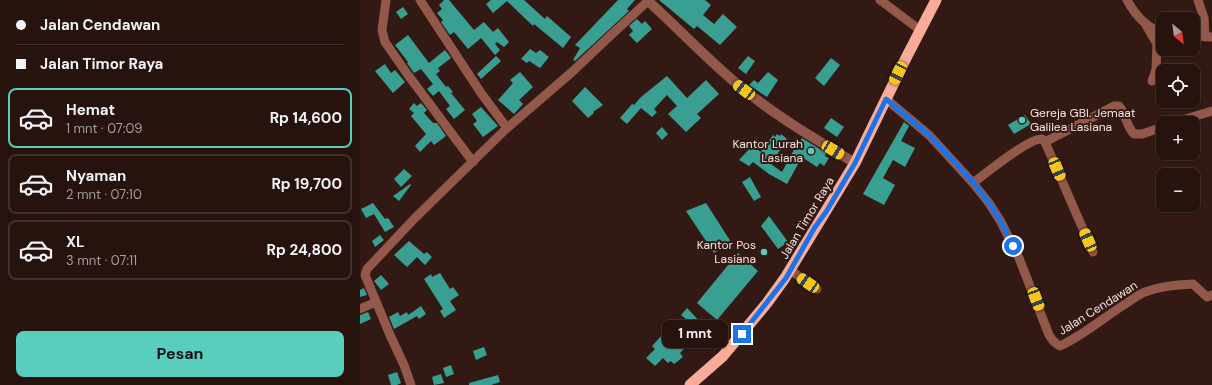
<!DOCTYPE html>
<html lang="id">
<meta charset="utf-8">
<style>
:root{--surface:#26130e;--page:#2e1c17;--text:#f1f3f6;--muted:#a49e9e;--line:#42322e;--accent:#59cebf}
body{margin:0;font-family:"DM Sans",sans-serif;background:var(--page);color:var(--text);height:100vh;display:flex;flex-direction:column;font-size:15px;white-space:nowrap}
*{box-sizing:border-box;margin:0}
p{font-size:13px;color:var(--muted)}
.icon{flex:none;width:22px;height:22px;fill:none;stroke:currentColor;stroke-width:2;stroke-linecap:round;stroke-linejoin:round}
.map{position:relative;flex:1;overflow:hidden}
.drawer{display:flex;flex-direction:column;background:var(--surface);width:360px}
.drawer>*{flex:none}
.top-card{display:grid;align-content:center;height:88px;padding:0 16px;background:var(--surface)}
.needle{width:26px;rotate:151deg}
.fabs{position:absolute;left:796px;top:12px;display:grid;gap:8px}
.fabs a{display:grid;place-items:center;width:44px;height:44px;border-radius:8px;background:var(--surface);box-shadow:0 1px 3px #0004,0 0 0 1px var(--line);font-size:20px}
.end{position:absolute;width:18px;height:18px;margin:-9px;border:5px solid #1a73e8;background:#fff;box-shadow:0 0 0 2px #fff}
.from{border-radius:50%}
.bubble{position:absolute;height:28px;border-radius:8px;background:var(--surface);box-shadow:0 1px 3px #0004,0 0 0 1px var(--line);font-size:13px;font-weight:700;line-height:28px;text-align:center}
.car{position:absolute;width:12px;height:24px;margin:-12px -6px;border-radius:5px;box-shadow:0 0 3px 1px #0007;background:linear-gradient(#f5c518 24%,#345 0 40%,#f5c518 0 76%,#345 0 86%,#f5c518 0)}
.top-card b{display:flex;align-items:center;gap:14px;height:38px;font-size:15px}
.top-card b+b{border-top:1px solid var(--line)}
.top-card i{width:10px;height:10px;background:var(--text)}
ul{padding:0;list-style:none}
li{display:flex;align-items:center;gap:12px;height:60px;margin:0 8px 6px;padding:0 8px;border:2px solid var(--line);border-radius:8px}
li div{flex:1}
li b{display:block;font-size:15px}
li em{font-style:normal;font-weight:700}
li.on{border-color:var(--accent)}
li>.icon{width:36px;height:36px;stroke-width:1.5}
.action{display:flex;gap:8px;margin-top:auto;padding:8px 16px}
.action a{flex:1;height:46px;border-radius:8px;background:var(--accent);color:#111;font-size:16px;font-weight:700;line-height:46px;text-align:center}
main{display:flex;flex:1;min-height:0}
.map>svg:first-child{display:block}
</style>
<main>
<section class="drawer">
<div class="top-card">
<b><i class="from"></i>Jalan Cendawan</b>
<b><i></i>Jalan Timor Raya</b>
</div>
<ul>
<li class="on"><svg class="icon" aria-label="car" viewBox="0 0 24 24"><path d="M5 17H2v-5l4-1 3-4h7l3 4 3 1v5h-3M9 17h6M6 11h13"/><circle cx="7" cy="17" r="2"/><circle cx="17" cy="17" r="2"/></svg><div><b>Hemat</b><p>1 mnt · 07:09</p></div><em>Rp 14,600</em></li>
<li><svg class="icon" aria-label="car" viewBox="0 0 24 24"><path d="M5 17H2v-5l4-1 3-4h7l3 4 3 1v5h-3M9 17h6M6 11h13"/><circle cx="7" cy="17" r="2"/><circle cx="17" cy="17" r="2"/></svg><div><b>Nyaman</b><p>2 mnt · 07:10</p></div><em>Rp 19,700</em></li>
<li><svg class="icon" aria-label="car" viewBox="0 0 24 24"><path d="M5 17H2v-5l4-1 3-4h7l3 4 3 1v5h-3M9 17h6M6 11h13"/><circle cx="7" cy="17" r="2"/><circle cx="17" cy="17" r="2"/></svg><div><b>XL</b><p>3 mnt · 07:11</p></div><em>Rp 24,800</em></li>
</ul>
<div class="action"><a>Pesan</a></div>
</section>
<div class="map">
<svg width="852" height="385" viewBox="0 0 852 385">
<rect width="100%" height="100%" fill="#321913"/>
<g fill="#3a9f93">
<path d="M84,0H89L114,30L124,22L133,32L138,28L149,42L144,47L137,42L135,44L140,50L135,55L121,38L108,49L94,32L90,35L81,22L83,20L77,13L82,9L79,5Z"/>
<path d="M131,0H164L185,19L187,16L211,37L203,48L174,24L173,26L147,1L133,13L126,4Z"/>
<path d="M258,0H275L267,9L269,11L215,61L213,60L220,48L215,45Z"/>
<path d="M299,0H345L351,5L343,15L354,24L363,14L377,27L360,45L337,26L334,29Z"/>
<path d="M43,7L48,14L41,19L36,12Z"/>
<path d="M277,19L282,24L285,21L292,29L277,43L269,35L273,31L269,26Z"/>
<path d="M48,35L69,63L85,50L91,58L78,68L80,71L76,74L86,87L88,86L93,92L91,93L105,110L94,119L86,109L90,106L79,91L73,96L67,89L73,84L61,69L54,73L47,63L48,62L35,45Z"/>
<path d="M170,49L176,53L180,50L189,57L180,68L169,61L167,63L161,59Z"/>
<path d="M136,56L141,61L121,79L117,74Z"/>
<path d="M388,56L395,61L386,74L378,68Z"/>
<path d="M471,58L480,65L464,86L455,78Z"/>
<path d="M25,64L31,73L35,70L45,82L33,93L15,71Z"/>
<path d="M160,72L173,87L159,100L163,104L154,114L138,100L153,83L150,80Z"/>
<path d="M408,72L418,80L407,97L389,85L394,80L398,83Z"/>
<path d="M307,76L327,98L346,80L359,94L337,114L341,118L326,132L308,114L317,106L307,95L294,109L297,112L292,117L281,108L267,124L260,118L272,104L274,105L281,97Z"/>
<path d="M225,87L243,105L233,112L234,113L228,118L212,101Z"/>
<path d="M54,103L57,106L61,103L67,110L64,113L73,123H77L86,136L74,145L71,141L60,152L55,146L66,134L51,116L54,113L49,109Z"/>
<path d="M121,107L138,126L123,137L113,124L117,121L112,114Z"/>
<path d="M665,115L671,124L654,134L648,125Z"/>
<path d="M471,118L484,127L477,137L464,128Z"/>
<path d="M544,122L549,126L541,141L555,148L545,167L533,160L523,178L535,185L524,205L503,194Z"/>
<path d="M302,127L308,134L302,140L296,133Z"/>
<path d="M417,134L420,136L421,134L427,139L411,164L422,172L436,146L432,144L436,138L440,141L442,138L466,153L465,156L469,158L464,166L460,163L457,167L442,157L427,184L409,174L393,162L389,166L379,160L392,146L401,152L413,135L415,137Z"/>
<path d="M44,169L52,176L41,187L34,179Z"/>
<path d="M390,177L401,197L394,201L382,182Z"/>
<path d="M50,184L51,185L39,201L33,196Z"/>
<path d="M13,203L25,219L28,218L34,227L25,232L14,214L6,218L1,209Z"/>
<path d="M346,203L371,242L354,253L326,211Z"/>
<path d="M409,216L428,242L418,249L401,226Z"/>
<path d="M20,235L24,240L15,247L12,241Z"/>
<path d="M49,241L64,254L67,252L72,257L65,265L57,257L47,267L34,255Z"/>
<path d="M378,253L398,271L357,320L337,303Z"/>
<path d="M80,273L90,289L93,287L99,295L90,301L96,310L84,318L80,311L83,309L64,279L71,274L72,277Z"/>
<path d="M21,275L29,284L21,290L14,281Z"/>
<path d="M4,288L7,295L0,297V290Z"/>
<path d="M61,306L66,314L59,319L57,316L34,329L29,317L38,312L40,316L47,312L48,315Z"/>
<path d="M327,308L345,327L320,353L323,357L314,364L311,361L308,363L303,358L295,366L286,358L295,349L292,346L304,333L308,337L326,319L321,315Z"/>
<path d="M8,312L11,319L0,324V315Z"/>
<path d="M124,347L127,355L116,360L113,351Z"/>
<path d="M91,365L94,374L86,377L83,368Z"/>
<path d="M37,372L41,383L37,385H31L28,375Z"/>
<path d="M81,374L84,383L74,385L72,377Z"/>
<path d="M138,375L140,382L131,385H109V383Z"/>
</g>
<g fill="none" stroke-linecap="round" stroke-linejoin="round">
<g stroke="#92594a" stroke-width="9">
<path d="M26,0L22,30L25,42L48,75L113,162"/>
<path d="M60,0L121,93L147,128"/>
<path d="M520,0L560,30"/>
<path d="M767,0C775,15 787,28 803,33"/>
<path d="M838,0L844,18L845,37"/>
<path d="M786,25L797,44L796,70L792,81"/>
<path d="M833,36L852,37"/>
<path d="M526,99L569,135L613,183L629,203L641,222L659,258L689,335C692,340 694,343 700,346C724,335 744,317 767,303C773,299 779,294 785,292C801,286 817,285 833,284L847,297L852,295"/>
<path d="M812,123L852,111"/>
<path d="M685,142L733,252"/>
<path d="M613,183C626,173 669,138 682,139L685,142L754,106H759C766,114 766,126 774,134H782L803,127"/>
<path d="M430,270L457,289"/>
<path d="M0,309L16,302"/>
<path d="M51,385L44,365L30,335L5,275L7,269L54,219L147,128L212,72L250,36L288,1"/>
</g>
<path stroke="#92594a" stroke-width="10" d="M287,0C317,27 345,57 376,83C412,114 454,138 495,163"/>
<path stroke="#faac9a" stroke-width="11" d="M330,385L363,356L407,303L425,278L495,163L545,60L576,0"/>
</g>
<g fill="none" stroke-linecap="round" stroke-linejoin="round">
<path stroke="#1a73e8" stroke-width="5" d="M382,334L426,278L455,227L466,212L495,163L526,99L569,135L613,182L629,203L641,222L653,246"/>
</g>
<g fill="#59cebf" stroke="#321913" stroke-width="1.5">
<circle cx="662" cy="120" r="4"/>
<circle cx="451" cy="151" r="4"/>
<circle cx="404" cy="252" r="4"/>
</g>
<g text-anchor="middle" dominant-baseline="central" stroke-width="4" stroke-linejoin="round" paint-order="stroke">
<g font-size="12" fill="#f6e4df" stroke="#321913" text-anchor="end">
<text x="670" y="113" text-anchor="start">Gereja GBI. Jemaat<tspan x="670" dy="14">Galilea Lasiana</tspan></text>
<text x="443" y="144">Kantor Lurah<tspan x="443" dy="14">Lasiana</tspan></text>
<text x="396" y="245">Kantor Pos<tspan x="396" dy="14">Lasiana</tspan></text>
</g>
<g font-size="12" fill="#f6e4df" stroke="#321913">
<text transform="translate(447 218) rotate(-59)">Jalan Timor Raya</text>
<text transform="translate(738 308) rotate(-32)">Jalan Cendawan</text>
</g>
</g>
</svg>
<div class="fabs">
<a><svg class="needle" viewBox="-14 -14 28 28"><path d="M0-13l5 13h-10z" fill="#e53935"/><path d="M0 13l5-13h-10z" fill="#a49e9e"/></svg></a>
<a><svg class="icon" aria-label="locate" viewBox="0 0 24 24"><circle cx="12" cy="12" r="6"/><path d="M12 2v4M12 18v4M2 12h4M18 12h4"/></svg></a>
<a>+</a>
<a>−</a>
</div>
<i class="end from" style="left:653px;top:246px"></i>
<i class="end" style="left:382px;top:334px"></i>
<div class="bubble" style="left:302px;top:320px;width:66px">1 mnt</div>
<i class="car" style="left:538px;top:73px;rotate:206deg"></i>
<i class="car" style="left:384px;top:90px;rotate:307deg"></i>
<i class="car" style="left:473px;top:150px;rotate:121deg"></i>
<i class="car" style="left:697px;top:169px;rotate:157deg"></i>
<i class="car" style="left:728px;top:240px;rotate:336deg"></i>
<i class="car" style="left:448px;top:283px;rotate:304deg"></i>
<i class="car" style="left:676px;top:299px;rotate:159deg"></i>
</div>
</main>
